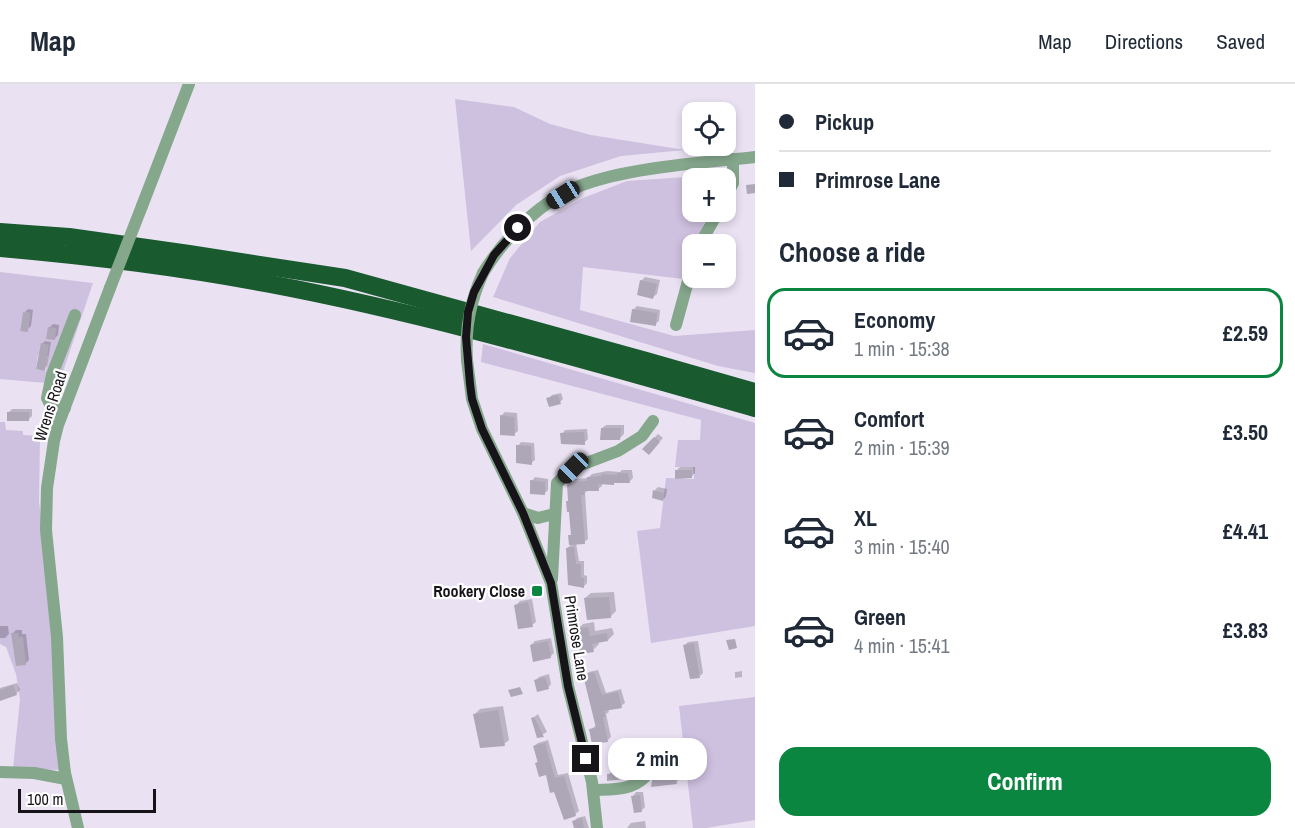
<!DOCTYPE html>
<meta charset="utf-8">
<style>
:root{--surface:#fff;--page:#f2f2f3;--text:#1f2937;--muted:#747a83;--line:#e0e1e3;--accent:#0b8640}
body{margin:0;font-family:"Archivo Narrow",sans-serif;background:var(--page);color:var(--text);height:100vh;display:flex;flex-direction:column;font-size:22px;white-space:nowrap}
*{box-sizing:border-box;margin:0}
p{font-size:20px;color:var(--muted)}
.icon{flex:none;width:33px;height:33px;fill:none;stroke:currentColor;stroke-width:2;stroke-linecap:round;stroke-linejoin:round}
.map{position:relative;flex:1;overflow:hidden}
.details{display:flex;flex-direction:column;background:var(--surface);width:540px}
.details>*{flex:none}
.top-card{display:grid;align-content:center;height:132px;padding:0 24px;background:var(--surface)}
.buttons{position:absolute;left:682px;top:18px;display:grid;gap:12px}
.buttons a{display:grid;place-items:center;width:54px;height:54px;border-radius:12px;background:var(--surface);box-shadow:0 3px 9px #0003;font-size:30px}
.scale{position:absolute;left:18px;bottom:15px;width:138px;box-sizing:border-box;padding-left:6px;border:3px solid #161319;border-top:0;font-size:16px;line-height:21px;white-space:nowrap;color:#161319;-webkit-text-stroke:4px #fff;paint-order:stroke}
.end{position:absolute;width:27px;height:27px;margin:-14px;border:8px solid #161319;background:#fff;box-shadow:0 0 0 3px #fff}
.from{border-radius:50%}
.bubble{position:absolute;height:42px;border-radius:18px;background:var(--surface);box-shadow:0 3px 9px #0003;font-size:20px;font-weight:700;line-height:42px;text-align:center}
.car{position:absolute;width:18px;height:36px;margin:-18px -9px;border-radius:8px;box-shadow:0 0 4px 2px #0007;background:linear-gradient(#222 24%,#8ab4d8 0 40%,#222 0 76%,#8ab4d8 0 86%,#222 0)}
.top-card b{display:flex;align-items:center;gap:21px;height:57px;font-size:22px}
.top-card b+b{border-top:2px solid var(--line)}
.top-card i{width:15px;height:15px;background:var(--text)}
ul{padding:0;list-style:none}
li{display:flex;align-items:center;gap:18px;height:90px;margin:0 12px 9px;padding:0 12px;border:3px solid transparent;border-radius:18px}
li div{flex:1}
li b{display:block;font-size:22px}
li em{font-style:normal;font-weight:700}
li.selected{border-color:var(--accent)}
li>.icon{width:54px;height:54px;stroke-width:1.5}
h2{padding:0 24px;font-size:27px;line-height:72px}
.primary-button{display:flex;gap:12px;margin-top:auto;padding:12px 24px}
.primary-button a{flex:1;height:69px;border-radius:18px;background:var(--accent);color:#fff;font-size:24px;font-weight:700;line-height:69px;text-align:center}
header{display:flex;align-items:center;gap:36px;box-sizing:border-box;height:84px;padding:0 30px;background:var(--surface);border-bottom:2px solid var(--line)}
header strong{font-size:28px}
nav{display:flex;gap:33px;margin-inline-start:auto;font-size:21px}
main{display:flex;flex:1;min-height:0}
.map>svg:first-child{display:block}
</style>
<header>
<strong>Map</strong>
<nav><a>Map</a><a>Directions</a><a>Saved</a></nav>
</header>
<main>
<div class="map">
<svg width="755" height="744" viewBox="0 0 755 744">
<rect width="100%" height="100%" fill="#eae2f3"/>
<g fill="#cec0df" fill-rule="evenodd">
<path d="M455,15L514,23L550,40L591,51L685,66L621,72L560,92L516,121L471,167Z"/>
<path d="M714,91L716,94H693V128H709L695,160H693V167L683,195L583,183L580,226L674,252L755,246V289L718,282L493,213L510,174L540,138L583,114L627,97Z"/>
<path d="M0,188L93,199L54,314L46,299L0,295ZM23,228L30,229L28,247L20,246ZM38,271L48,272L46,287L36,285Z"/>
<path d="M483,260L755,339V542L651,559L637,447L660,444L666,394L694,395L693,383H675L678,356H700L701,336L481,278Z"/>
<path d="M0,338H5L6,346L23,347V351L40,352L39,417L49,510L61,686L13,684L20,615L16,590L6,563L0,560Z"/>
<path d="M755,613V736L706,744H693L679,622Z"/>
</g>
<g fill="#0003">
<path d="M645,193L660,196L657,210L653,213L641,197Z"/>
<path d="M712,194H724L722,196L713,197Z"/>
<path d="M637,222L660,226L659,237L655,240L633,226Z"/>
<path d="M28,225L33,226L31,242L27,246L24,229Z"/>
<path d="M53,240L59,241L58,251L54,255L49,244Z"/>
<path d="M45,257L51,258L47,282L44,285L42,260Z"/>
<path d="M561,309L563,315L560,318L548,315L552,311Z"/>
<path d="M12,325H32V332L29,335L8,329Z"/>
<path d="M505,328L517,329L518,347L514,350L501,332Z"/>
<path d="M606,341H624V350L620,354L602,344Z"/>
<path d="M587,345L588,355L584,359L562,350L565,346Z"/>
<path d="M658,350L663,354L649,369L644,365Z"/>
<path d="M521,358L534,359L535,376L531,379L518,362Z"/>
<path d="M680,383H695V389L691,393L676,387Z"/>
<path d="M622,386H632L633,394L629,398L602,399V402L598,405L588,406L585,409L588,455L584,458L576,459L579,477H584V491L587,492V499L584,502L567,464L571,461L570,452L572,449L568,402L575,395L588,394L592,390L607,387L620,388Z"/>
<path d="M535,393L548,395V406L544,410L532,397Z"/>
<path d="M658,403L667,405L666,412L663,416L655,406Z"/>
<path d="M614,508L616,527L610,533L585,514L591,509Z"/>
<path d="M532,515L536,538L532,541L516,521L520,517Z"/>
<path d="M594,538L595,547L612,544L614,550L608,556L598,557L599,560L593,566L577,546L583,540Z"/>
<path d="M0,542H8L9,550L5,554H0Z"/>
<path d="M16,546H22V550H26L29,576L25,580L12,550Z"/>
<path d="M551,554L554,569L550,573L531,561L535,557Z"/>
<path d="M698,557L703,589L700,592L685,561L688,558Z"/>
<path d="M598,586L606,609L621,605L625,619L621,622L608,625L609,628L606,630L611,653L607,657L591,645L597,641L585,591L589,588Z"/>
<path d="M742,587V593L735,594V588Z"/>
<path d="M549,590L551,600L548,604L535,597L539,593Z"/>
<path d="M17,599L20,606L16,610L0,615V604Z"/>
<path d="M503,622L509,656L504,660L475,630L480,625Z"/>
<path d="M538,630L547,648L538,653L533,634Z"/>
<path d="M548,656L558,691L568,689L579,727L575,730L547,690L540,691L534,662L538,659Z"/>
<path d="M639,666L640,673L635,677L636,686L633,690L608,691L612,687L621,686L618,674L621,670Z"/>
<path d="M677,685L679,695L676,699L654,691L658,687Z"/>
<path d="M636,708H643L645,723L642,726L633,712Z"/>
<path d="M585,732L589,744H575L574,738L577,734Z"/>
<path d="M645,737L646,744H627L631,739Z"/>
</g>
<g fill="#aea7b7">
<path d="M755,100V109L747,110L746,101Z"/>
<path d="M640,196L657,200L653,215L637,211Z"/>
<path d="M632,225L657,229L656,242L630,238Z"/>
<path d="M23,228L30,229L28,248L20,247Z"/>
<path d="M48,243L56,244L55,256L46,255Z"/>
<path d="M41,259L49,261L45,287L36,285Z"/>
<path d="M558,311L561,320L549,323L546,314Z"/>
<rect x="7" y="328" width="22" height="9"/>
<path d="M500,331L514,333L515,352L500,351Z"/>
<path d="M601,344H621L620,356H600Z"/>
<path d="M584,348L585,361L561,360L560,349Z"/>
<path d="M654,353L660,358L649,371L642,365Z"/>
<path d="M516,361L531,362L532,381L516,379Z"/>
<path d="M675,386H692V394L675,395Z"/>
<path d="M617,389H628L630,399H614V401L598,400L599,407H584L585,411H581L585,460L569,461L568,451H571L569,428H567L566,417H568L567,401L570,398L587,397V393L602,392V390L617,391Z"/>
<path d="M530,396L545,398V411L530,410Z"/>
<path d="M653,406L664,409L663,417L652,414Z"/>
<path d="M574,463L576,480H581V494H584V504L568,501L566,464Z"/>
<path d="M609,513L611,534L587,536L584,514Z"/>
<path d="M528,518L533,543L518,545L514,521Z"/>
<path d="M588,543L590,552L607,549L608,557L592,560L594,568L580,570L575,545Z"/>
<path d="M11,549H18L19,553H23L26,581L16,582Z"/>
<path d="M735,555L737,564L729,566L726,556Z"/>
<path d="M548,557L551,574L533,578L530,561Z"/>
<path d="M694,559L700,594L690,595L683,561Z"/>
<path d="M594,588L602,611L618,608L622,624L604,627L606,633H603L608,658L592,660L589,645L596,644L583,591Z"/>
<path d="M545,593L549,605L537,608L534,596Z"/>
<path d="M13,601L17,611L0,617V606Z"/>
<path d="M520,603L523,610L511,613L508,606Z"/>
<path d="M498,626L505,662L480,664L473,630Z"/>
<path d="M534,633L544,653L537,654L531,634Z"/>
<path d="M545,659L555,694L564,692L576,732L564,736L554,708L550,709L546,691L539,693L535,679L538,678L533,662Z"/>
<path d="M635,669L638,678L632,680L633,691L625,695L607,697V690L620,689L616,673Z"/>
<path d="M674,688L677,700L651,703L653,690Z"/>
<path d="M640,711L642,728L634,729L631,712Z"/>
<path d="M582,734L584,744H574L572,737Z"/>
</g>
<g fill="none" stroke-linecap="round" stroke-linejoin="round">
<g stroke="#85a78c" stroke-width="12">
<path d="M726,113L733,99V75"/>
<path d="M142,122L189,0"/>
<path d="M700,160L718,128"/>
<path d="M483,189C505,153 541,116 582,101C631,83 702,79 755,73"/>
<path d="M676,241L693,179"/>
<path d="M467,276L472,315L482,345L523,429L551,499L568,602L592,698L597,744"/>
<path d="M65,324L50,320L47,314L52,291L75,231"/>
<path d="M523,429L538,434L554,430"/>
<path d="M552,495L557,399L573,384L618,367L642,352L653,337"/>
<path d="M0,688L34,689L66,695"/>
<path d="M593,706C612,705 631,707 645,693"/>
<path d="M78,744L65,689L61,655L57,553L46,446L47,404L54,357L58,341L110,204"/>
</g>
<g stroke="#195a2f" stroke-width="18">
<path d="M0,148L69,153L189,170L345,194L646,277L755,308"/>
<path d="M0,164C91,172 181,183 270,200C434,231 594,279 755,324"/>
</g>
<g stroke="#85a78c" stroke-width="12">
<path d="M110,204L142,122"/>
<path d="M467,276C465,244 470,218 483,189"/>
</g>
</g>
<g fill="none" stroke-linecap="round" stroke-linejoin="round">
<path stroke="#161319" stroke-width="8" d="M518,144L494,171L474,208L468,228L466,253L470,300L472,315L482,345L523,429L551,499L568,602L586,675"/>
</g>
<rect fill="#0b8640" stroke="#fff" stroke-width="2" x="531" y="501" width="12" height="12" rx="3"/>
<g text-anchor="middle" dominant-baseline="central" stroke-width="4.5" stroke-linejoin="round" paint-order="stroke">
<g font-size="16" fill="#161319" stroke="#fff">
<text transform="translate(50 322) rotate(-72)">Wrens Road</text>
<text transform="translate(577 554) rotate(81)">Primrose Lane</text>
</g>
<g font-size="16" font-weight="bold" fill="#161319" stroke="#fff" text-anchor="end">
<text x="525" y="507">Rookery Close</text>
</g>
</g>
</svg>
<div class="buttons">
<a><svg class="icon" aria-label="locate" viewBox="0 0 24 24"><circle cx="12" cy="12" r="6"/><path d="M12 2v4M12 18v4M2 12h4M18 12h4"/></svg></a>
<a>+</a>
<a>−</a>
</div>
<div class="scale">100 m</div>
<i class="end from" style="left:518px;top:144px"></i>
<i class="end" style="left:586px;top:675px"></i>
<div class="bubble" style="left:608px;top:654px;width:99px">2 min</div>
<i class="car" style="left:563px;top:111px;rotate:238deg"></i>
<i class="car" style="left:573px;top:384px;rotate:225deg"></i>
</div>
<section class="details">
<div class="top-card">
<b><i class="from"></i>Pickup</b>
<b><i></i>Primrose Lane</b>
</div>
<h2>Choose a ride</h2>
<ul>
<li class="selected"><svg class="icon" aria-label="car" viewBox="0 0 24 24"><path d="M5 17H2v-5l4-1 3-4h7l3 4 3 1v5h-3M9 17h6M6 11h13"/><circle cx="7" cy="17" r="2"/><circle cx="17" cy="17" r="2"/></svg><div><b>Economy</b><p>1 min · 15:38</p></div><em>£2.59</em></li>
<li><svg class="icon" aria-label="car" viewBox="0 0 24 24"><path d="M5 17H2v-5l4-1 3-4h7l3 4 3 1v5h-3M9 17h6M6 11h13"/><circle cx="7" cy="17" r="2"/><circle cx="17" cy="17" r="2"/></svg><div><b>Comfort</b><p>2 min · 15:39</p></div><em>£3.50</em></li>
<li><svg class="icon" aria-label="car" viewBox="0 0 24 24"><path d="M5 17H2v-5l4-1 3-4h7l3 4 3 1v5h-3M9 17h6M6 11h13"/><circle cx="7" cy="17" r="2"/><circle cx="17" cy="17" r="2"/></svg><div><b>XL</b><p>3 min · 15:40</p></div><em>£4.41</em></li>
<li><svg class="icon" aria-label="car" viewBox="0 0 24 24"><path d="M5 17H2v-5l4-1 3-4h7l3 4 3 1v5h-3M9 17h6M6 11h13"/><circle cx="7" cy="17" r="2"/><circle cx="17" cy="17" r="2"/></svg><div><b>Green</b><p>4 min · 15:41</p></div><em>£3.83</em></li>
</ul>
<div class="primary-button"><a>Confirm</a></div>
</section>
</main>
